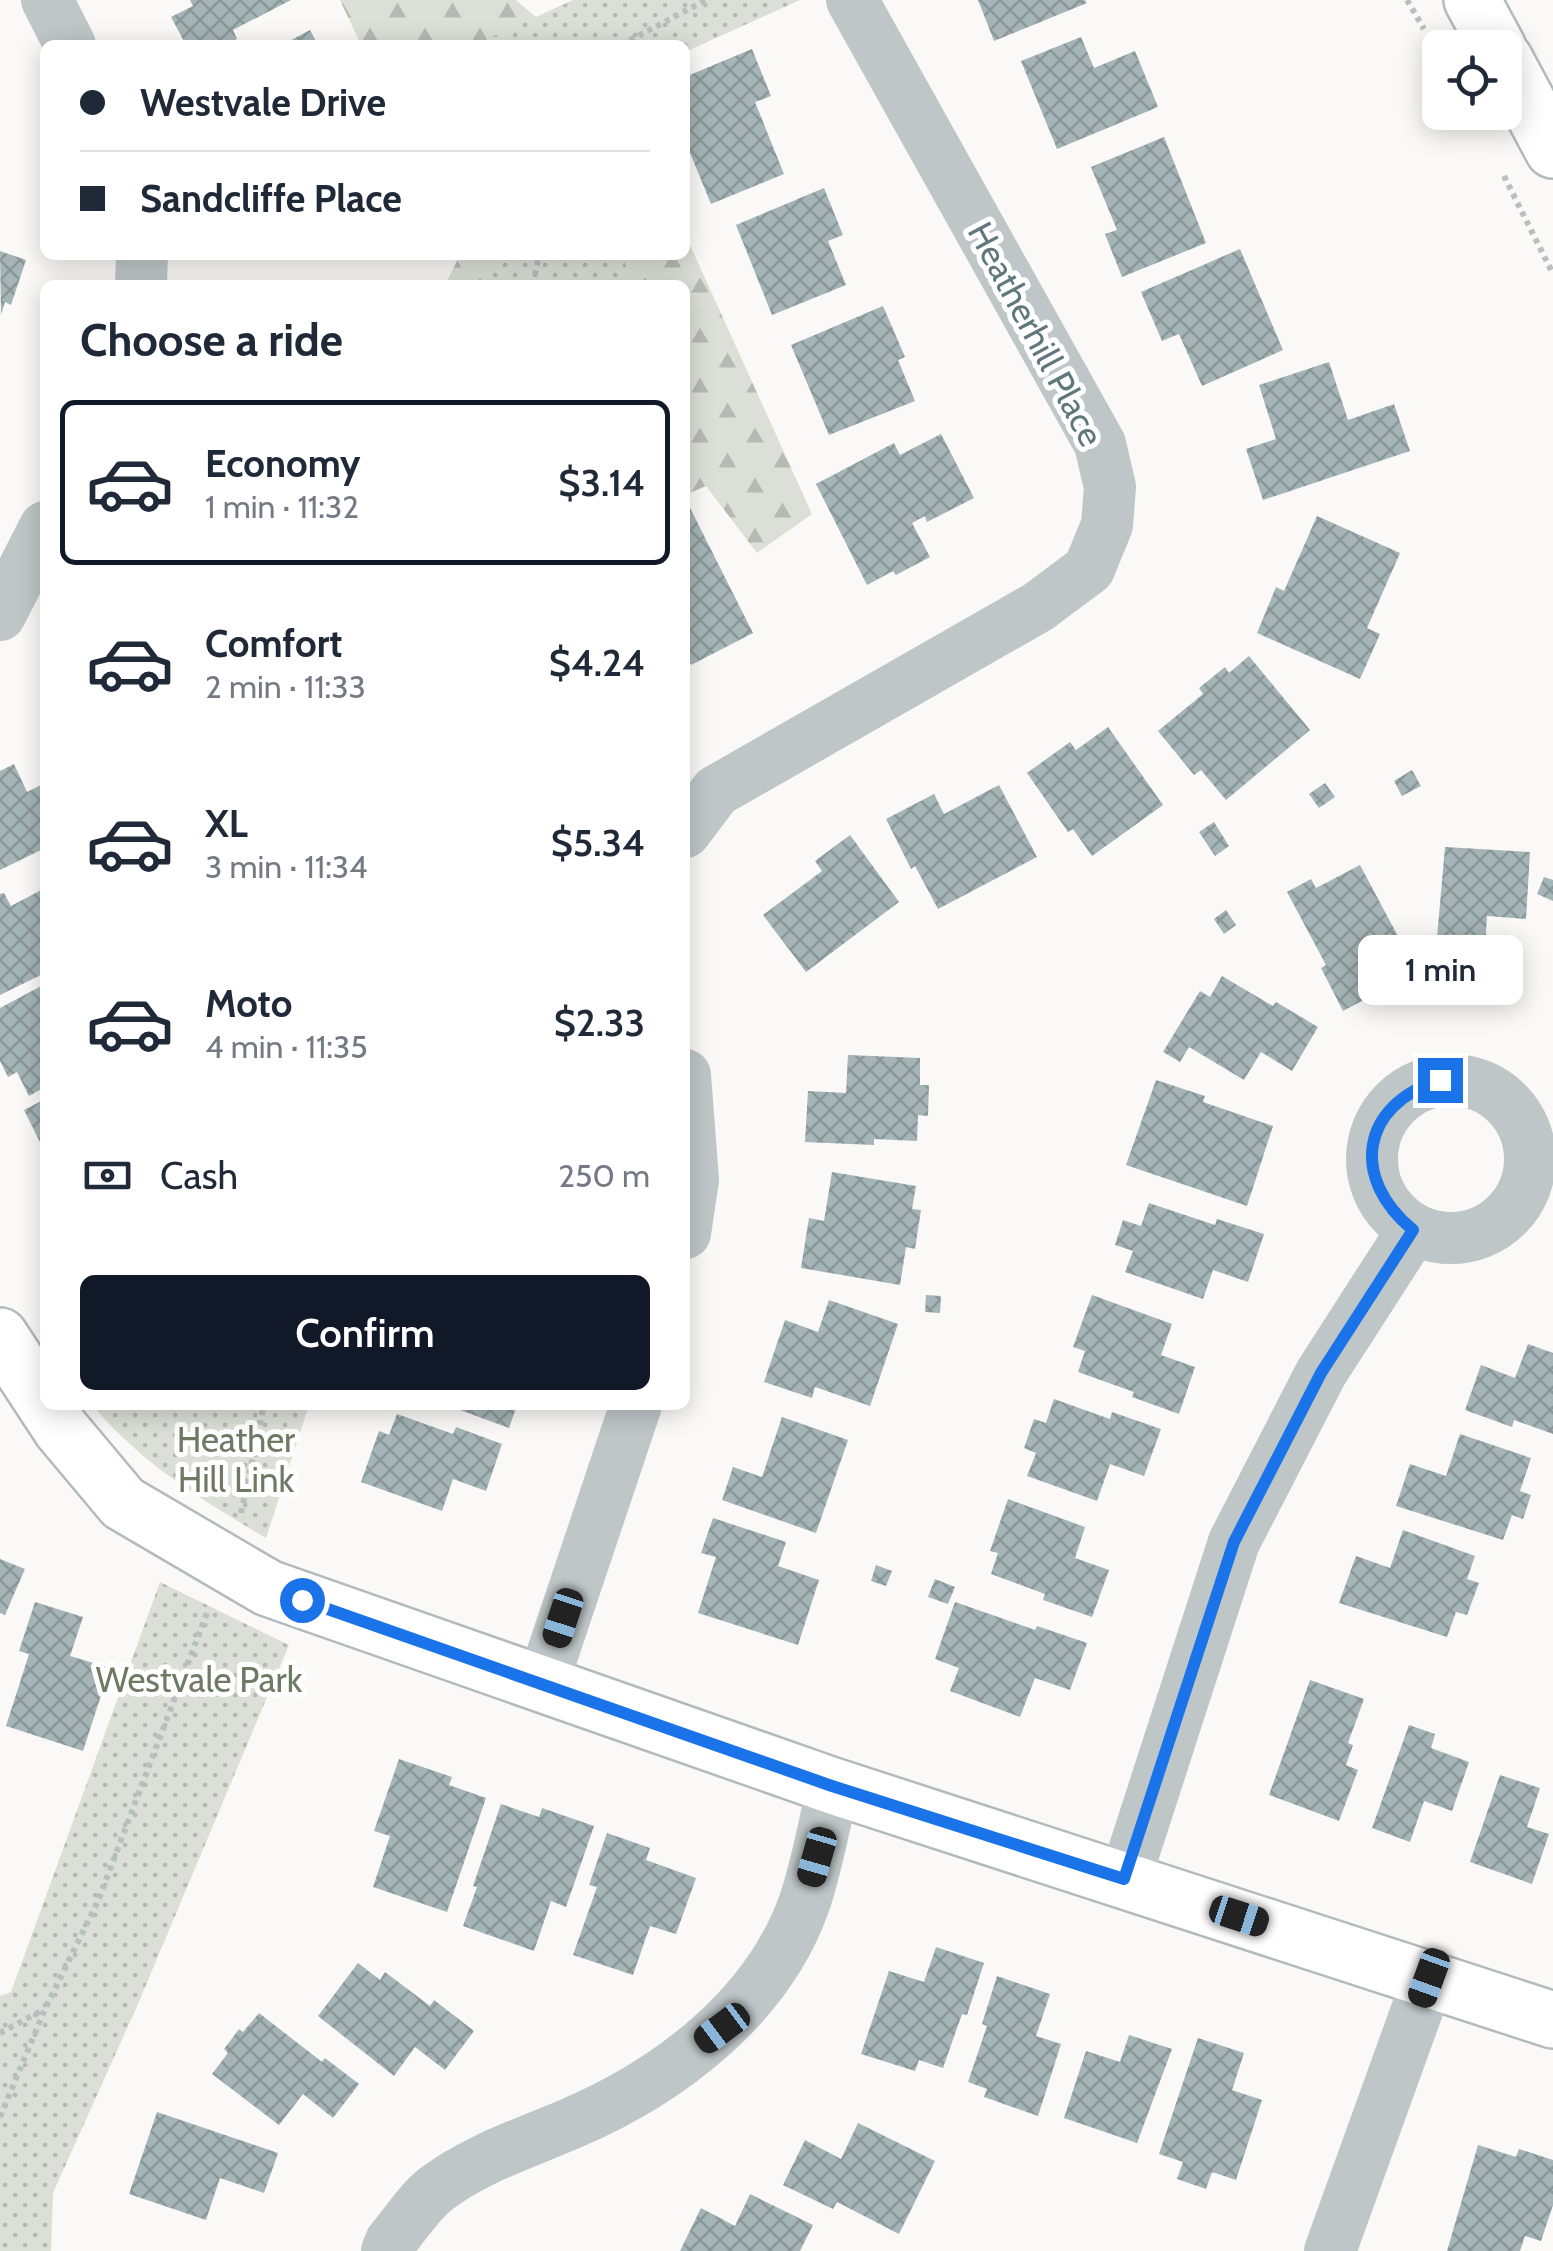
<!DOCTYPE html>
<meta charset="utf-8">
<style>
:root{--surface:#fff;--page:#f2f2f3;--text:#1f2937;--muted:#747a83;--line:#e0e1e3;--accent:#111827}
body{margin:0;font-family:Cabin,sans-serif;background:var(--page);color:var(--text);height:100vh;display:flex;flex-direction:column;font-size:38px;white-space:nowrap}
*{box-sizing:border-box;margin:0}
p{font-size:32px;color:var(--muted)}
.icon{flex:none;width:55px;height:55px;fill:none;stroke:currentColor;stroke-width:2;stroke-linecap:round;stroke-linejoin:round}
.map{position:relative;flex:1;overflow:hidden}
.details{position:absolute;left:40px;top:280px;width:650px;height:1130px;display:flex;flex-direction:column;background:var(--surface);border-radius:15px;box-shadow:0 5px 25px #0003}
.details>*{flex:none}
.banner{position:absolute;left:40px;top:40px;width:650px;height:220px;border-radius:15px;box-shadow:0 5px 25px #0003;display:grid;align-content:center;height:220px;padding:0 40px;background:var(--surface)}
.buttons{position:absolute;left:1422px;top:30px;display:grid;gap:20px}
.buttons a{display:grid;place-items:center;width:100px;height:100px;border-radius:15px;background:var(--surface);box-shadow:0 5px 25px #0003;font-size:50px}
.end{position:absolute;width:45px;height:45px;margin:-22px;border:12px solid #1a73e8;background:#fff;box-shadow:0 0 0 5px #fff}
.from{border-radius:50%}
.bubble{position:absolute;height:70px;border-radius:15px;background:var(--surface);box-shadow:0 5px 25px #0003;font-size:32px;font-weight:600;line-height:70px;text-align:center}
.car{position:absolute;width:30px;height:60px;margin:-30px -15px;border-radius:12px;box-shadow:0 0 8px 2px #0007;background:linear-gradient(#222 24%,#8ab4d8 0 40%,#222 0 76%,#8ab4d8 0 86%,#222 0)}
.banner b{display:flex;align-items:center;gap:35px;height:95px;font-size:38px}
.banner b+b{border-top:2px solid var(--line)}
.banner i{width:25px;height:25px;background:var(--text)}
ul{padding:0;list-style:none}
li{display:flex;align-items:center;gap:30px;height:165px;margin:0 20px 15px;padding:0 20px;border:5px solid transparent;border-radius:15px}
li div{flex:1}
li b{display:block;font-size:38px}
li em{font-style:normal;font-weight:600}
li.selected{border-color:var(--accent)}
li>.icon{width:90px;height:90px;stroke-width:1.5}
h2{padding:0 40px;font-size:45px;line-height:120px}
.pay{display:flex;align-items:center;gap:25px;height:110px;padding:0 40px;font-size:38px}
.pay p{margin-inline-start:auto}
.primary-button{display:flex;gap:20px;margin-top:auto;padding:20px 40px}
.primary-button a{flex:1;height:115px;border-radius:15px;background:var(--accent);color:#fff;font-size:40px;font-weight:600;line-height:115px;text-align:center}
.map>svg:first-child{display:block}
</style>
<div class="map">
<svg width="1553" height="2251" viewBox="0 0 1553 2251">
<defs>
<pattern id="forest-firs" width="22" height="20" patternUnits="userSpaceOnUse" patternTransform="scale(2.5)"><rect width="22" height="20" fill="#dcdfd7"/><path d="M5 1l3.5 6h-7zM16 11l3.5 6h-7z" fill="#b6bab4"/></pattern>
<pattern id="park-dots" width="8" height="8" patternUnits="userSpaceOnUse" patternTransform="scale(2.5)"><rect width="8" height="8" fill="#dcdfd7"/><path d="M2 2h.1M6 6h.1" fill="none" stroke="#b6bab4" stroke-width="1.8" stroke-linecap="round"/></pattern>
<pattern id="building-cross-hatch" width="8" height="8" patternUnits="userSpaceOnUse" patternTransform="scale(2.5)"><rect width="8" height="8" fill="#a5b4b6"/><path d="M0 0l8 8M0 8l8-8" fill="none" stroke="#8a9799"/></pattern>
</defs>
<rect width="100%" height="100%" fill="#faf9f8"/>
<g fill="url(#forest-firs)">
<path d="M340,0H516L538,19L685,45H361Z"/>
<path d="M685,234L812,514L757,553L706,486L685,495V285H445L460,255H685Z"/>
</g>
<g fill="url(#park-dots)">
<path d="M573,0H800L685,52V45H482L481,42Z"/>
<path d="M490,255H622L633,285H485Z"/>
<path d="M92,1405H309L266,1538C200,1499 142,1464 92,1405Z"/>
<path d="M160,1582L289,1645L138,2004L53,2193L51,2251H0V1996L11,1992Z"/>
</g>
<g fill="url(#building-cross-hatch)">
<path d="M190,0H291L233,30L237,39L225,45H186L171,17L193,6Z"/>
<path d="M978,0H1085L1087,3L994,41Z"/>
<path d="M310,30L318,45H282Z"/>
<path d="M1081,37L1094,68L1135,51L1158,107L1057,149L1021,61Z"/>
<path d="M752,49L771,96L755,102L784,174L711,204L688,148L685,149V77Z"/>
<path d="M1164,137L1206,243L1122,277L1105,234L1117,230L1091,167Z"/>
<path d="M824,188L843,235L828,241L846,285L772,315L736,225Z"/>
<path d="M1240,249L1283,350L1202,386L1179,334L1162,341L1141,292Z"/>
<path d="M0,251L26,260L11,305L5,302L1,315Z"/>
<path d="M883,306L905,357L898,360L915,401L829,435L791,345Z"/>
<path d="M1329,362L1348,420L1394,404L1410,451L1263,500L1246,449L1276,439L1259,385Z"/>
<path d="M941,434L974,498L927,522L925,516L912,523L930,557L896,575L893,571L867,585L816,484L894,443L900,455Z"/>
<path d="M690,508L753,633L691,665L685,654V510Z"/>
<path d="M1317,516L1400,553L1367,628L1380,634L1360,679L1257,633L1276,587L1284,591Z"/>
<path d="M1249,656L1310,730L1226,800L1201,770L1194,775L1158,731L1203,694L1199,688L1225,667L1229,673Z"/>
<path d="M1108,727L1163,805L1092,856L1073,829L1068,832L1027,773L1070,742L1076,750Z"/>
<path d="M14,764L27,792L45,783V848L0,870V771Z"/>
<path d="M1412,770L1421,786L1402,796L1394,781Z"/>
<path d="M1325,783L1335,797L1319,808L1309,794Z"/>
<path d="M999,785L1037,857L938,909L915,866L911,869L886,819L934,794L944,814Z"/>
<path d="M1214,822L1229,846L1215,856L1199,832Z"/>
<path d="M850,835L899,902L806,972L763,915L822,871L815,861Z"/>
<path d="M1445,847L1530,852L1526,919L1487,916L1484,963L1435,960Z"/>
<path d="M1360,865L1400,940L1371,955L1388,987L1343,1011L1321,968L1326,965L1287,892L1311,879L1316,888Z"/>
<path d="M1544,877L1553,880V901L1537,894Z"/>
<path d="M45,888V973L0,995V894L4,893L11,906Z"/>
<path d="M1226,910L1236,925L1224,934L1214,919Z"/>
<path d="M1222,976L1273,1006L1276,1002L1318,1027L1292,1071L1261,1052L1244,1080L1189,1047L1180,1062L1163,1052L1200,991L1210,997Z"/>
<path d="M45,984V1087L29,1096L17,1072L8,1077L0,1061V1008Z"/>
<path d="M848,1055L920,1058V1085H929L928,1116L918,1115L917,1141L874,1139V1145L805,1142L808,1091L846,1093Z"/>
<path d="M1156,1080L1205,1096L1203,1102L1273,1126L1247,1206L1126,1165Z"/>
<path d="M45,1099V1152L24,1110Z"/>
<path d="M832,1172L916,1186L912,1209L921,1210L915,1249L906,1247L900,1285L801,1268L809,1218L824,1221Z"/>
<path d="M1149,1203L1215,1225L1217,1219L1264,1234L1248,1282L1213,1270L1203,1299L1125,1272L1133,1251L1115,1245L1123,1220L1141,1226Z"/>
<path d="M926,1295L941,1296L940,1313L925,1312Z"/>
<path d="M1092,1295L1172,1324L1161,1355L1195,1367L1179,1414L1132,1397L1134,1392L1078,1372L1085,1351L1073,1347Z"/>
<path d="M829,1300L898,1324L870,1406L815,1387L812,1398L764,1382L785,1320L818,1332Z"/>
<path d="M1528,1344L1553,1353V1434L1514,1420L1512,1427L1465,1410L1481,1365L1515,1378Z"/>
<path d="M1054,1399L1110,1419L1112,1412L1161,1429L1144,1476L1110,1464L1097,1501L1027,1476L1036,1453L1024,1448L1034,1419L1046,1423Z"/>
<path d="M462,1405H517L509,1428L460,1410Z"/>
<path d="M397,1414L453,1434L456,1427L502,1444L486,1491L453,1479L442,1511L361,1482L379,1431L389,1435Z"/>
<path d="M782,1417L848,1440L816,1533L722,1500L733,1467L762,1477Z"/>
<path d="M1460,1434L1531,1458L1520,1491L1531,1495L1523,1519L1512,1515L1503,1540L1396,1506L1410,1464L1446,1476Z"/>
<path d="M1008,1499L1085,1527L1075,1558L1109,1570L1092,1617L1043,1600L1045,1594L991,1574L998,1553L990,1551Z"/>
<path d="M713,1518L786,1542L778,1566L819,1580L798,1645L698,1613L716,1557L701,1553Z"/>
<path d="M1403,1530L1475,1556L1467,1579L1479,1583L1467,1615L1456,1612L1447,1637L1339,1603L1356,1556L1390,1568Z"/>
<path d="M0,1559L25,1569L5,1615L0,1613Z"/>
<path d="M876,1565L892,1571L886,1586L871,1581Z"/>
<path d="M935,1579L955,1587L948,1604L928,1597Z"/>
<path d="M35,1602L83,1617L70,1656L110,1668L83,1751L6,1726L29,1654L19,1651Z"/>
<path d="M955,1602L1035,1630L1037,1626L1087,1643L1070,1690L1035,1678L1020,1717L950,1691L959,1668L935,1659Z"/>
<path d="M1310,1680L1364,1699L1348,1743L1353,1745L1346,1765L1358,1770L1339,1821L1269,1795Z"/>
<path d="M1409,1725L1435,1734L1431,1748L1469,1762L1452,1811L1424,1801L1410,1842L1372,1828Z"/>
<path d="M399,1759L452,1777L449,1785L486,1798L447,1912L373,1887L390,1836L374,1831Z"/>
<path d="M1500,1775L1540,1788L1527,1827L1549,1834L1532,1884L1470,1862Z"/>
<path d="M501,1804L539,1817L542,1808L594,1826L566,1907L551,1901L534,1951L463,1926L477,1887L473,1886Z"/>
<path d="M607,1833L650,1848L646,1860L696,1878L676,1934L650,1926L633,1975L573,1955L597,1887L589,1885Z"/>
<path d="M936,1947L984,1963L967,2015L962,2014L943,2068L919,2060L915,2071L861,2054L889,1971L924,1982Z"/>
<path d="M358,1963L380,1980L385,1972L430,2006L434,2000L474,2031L445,2070L415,2047L394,2076L318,2016Z"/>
<path d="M997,1976L1050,1994L1036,2036L1061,2044L1038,2116L984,2097L987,2089L968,2082L987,2026L982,2024Z"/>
<path d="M259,2013L322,2062L325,2058L359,2084L333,2118L303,2094L279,2125L212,2074L228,2053L224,2049L239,2029L243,2032Z"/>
<path d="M1129,2035L1172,2049L1137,2143L1064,2118L1086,2051L1120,2062Z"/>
<path d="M1198,2038L1244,2053L1232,2090L1262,2100L1236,2180L1212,2172L1206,2189L1177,2179L1183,2162L1159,2154Z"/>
<path d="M157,2112L278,2153L264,2193L220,2178L206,2220L129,2194Z"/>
<path d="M858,2123L935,2161L899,2234L837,2202L833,2209L783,2185L805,2140L841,2159Z"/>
<path d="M1478,2145L1516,2157L1519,2149L1553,2160V2205L1541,2241L1525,2236L1520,2251H1447Z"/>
<path d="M750,2194L813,2225L800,2251H680L701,2208L735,2226Z"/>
</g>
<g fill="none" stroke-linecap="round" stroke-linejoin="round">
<defs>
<g id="secondary">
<path d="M1472,0L1498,48"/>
<path d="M1505,60L1553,150"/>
<path d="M0,1336L61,1429L123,1503L268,1588L833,1786L1553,2020"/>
</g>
</defs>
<use href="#secondary" stroke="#b1bbbd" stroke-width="60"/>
<g stroke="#b9bfc0" stroke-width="6" stroke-dasharray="5 5" stroke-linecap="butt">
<path d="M1407,0L1424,29"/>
<path d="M621,45L706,0"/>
<path d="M1504,176L1553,274"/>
<path d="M533,285L539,255"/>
<path d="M241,1513L264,1405"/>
<path d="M0,2033L43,2010"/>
<path d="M0,2117L45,2009L98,1901L208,1610"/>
</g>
<g stroke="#bec6c8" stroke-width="52">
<path d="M47,0L70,45"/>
<path d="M141,285L142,255"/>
<path d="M0,615L45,527"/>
<path d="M685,832L716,791L1038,607L1089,569L1107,525L1110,487L1100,444L852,0"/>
<path d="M685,1075L693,1180L685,1233"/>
<circle cx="1451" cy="1159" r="79"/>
<path d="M542,1685L636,1405"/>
<path d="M1125,1879L1234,1542L1321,1373L1413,1230"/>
<path d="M387,2251L391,2241C405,2225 419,2202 436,2189C477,2158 526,2143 572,2123C670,2081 767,2007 804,1904C817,1866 824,1826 833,1786"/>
<path d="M1330,2251L1429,1977"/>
</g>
<use href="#secondary" stroke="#fff" stroke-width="55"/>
</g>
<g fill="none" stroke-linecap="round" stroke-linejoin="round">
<path stroke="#1a73e8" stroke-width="12" d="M302,1600L832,1786L1124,1879L1234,1542L1321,1373L1413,1230C1350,1178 1360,1105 1440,1080"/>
</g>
<g text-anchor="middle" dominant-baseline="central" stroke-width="10" stroke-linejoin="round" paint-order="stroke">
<g font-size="35" fill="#60787d" stroke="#fff">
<text transform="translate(1036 334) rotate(62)">Heatherhill Place</text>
</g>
<g font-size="35" fill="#6f7a64" stroke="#fff">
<text x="236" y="1439">Heather<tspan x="236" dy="40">Hill Link</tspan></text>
<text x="199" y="1679">Westvale Park</text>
</g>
</g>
</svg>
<div class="buttons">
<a><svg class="icon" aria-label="locate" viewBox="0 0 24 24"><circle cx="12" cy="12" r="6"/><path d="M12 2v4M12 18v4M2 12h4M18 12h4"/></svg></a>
</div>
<i class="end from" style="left:302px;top:1600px"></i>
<i class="end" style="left:1440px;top:1080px"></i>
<div class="bubble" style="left:1358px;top:935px;width:165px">1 min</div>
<i class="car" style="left:563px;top:1618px;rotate:198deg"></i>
<i class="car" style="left:817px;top:1857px;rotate:196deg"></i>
<i class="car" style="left:1239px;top:1916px;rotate:108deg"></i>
<i class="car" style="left:1429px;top:1978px;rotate:200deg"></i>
<i class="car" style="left:722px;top:2028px;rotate:233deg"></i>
<div class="banner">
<b><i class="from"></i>Westvale Drive</b>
<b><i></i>Sandcliffe Place</b>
</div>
<section class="details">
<h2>Choose a ride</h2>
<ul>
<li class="selected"><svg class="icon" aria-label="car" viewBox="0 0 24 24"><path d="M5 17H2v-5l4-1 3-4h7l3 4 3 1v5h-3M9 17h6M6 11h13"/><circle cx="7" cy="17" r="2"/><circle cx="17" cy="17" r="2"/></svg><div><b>Economy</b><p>1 min · 11:32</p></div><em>$3.14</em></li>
<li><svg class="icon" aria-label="car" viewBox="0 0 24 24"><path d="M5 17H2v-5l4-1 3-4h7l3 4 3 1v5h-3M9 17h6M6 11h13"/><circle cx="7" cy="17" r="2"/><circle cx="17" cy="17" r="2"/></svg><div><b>Comfort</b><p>2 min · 11:33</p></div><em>$4.24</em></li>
<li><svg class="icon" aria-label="car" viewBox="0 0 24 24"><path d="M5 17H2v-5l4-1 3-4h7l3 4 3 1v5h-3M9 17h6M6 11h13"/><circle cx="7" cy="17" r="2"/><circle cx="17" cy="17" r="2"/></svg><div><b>XL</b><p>3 min · 11:34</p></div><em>$5.34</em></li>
<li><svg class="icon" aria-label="car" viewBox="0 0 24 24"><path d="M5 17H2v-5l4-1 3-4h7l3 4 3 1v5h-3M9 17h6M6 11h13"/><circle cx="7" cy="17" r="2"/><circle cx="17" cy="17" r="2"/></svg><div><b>Moto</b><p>4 min · 11:35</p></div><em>$2.33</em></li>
</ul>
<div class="pay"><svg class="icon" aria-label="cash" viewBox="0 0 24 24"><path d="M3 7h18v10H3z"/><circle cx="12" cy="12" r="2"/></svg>Cash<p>250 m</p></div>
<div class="primary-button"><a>Confirm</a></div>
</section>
</div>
